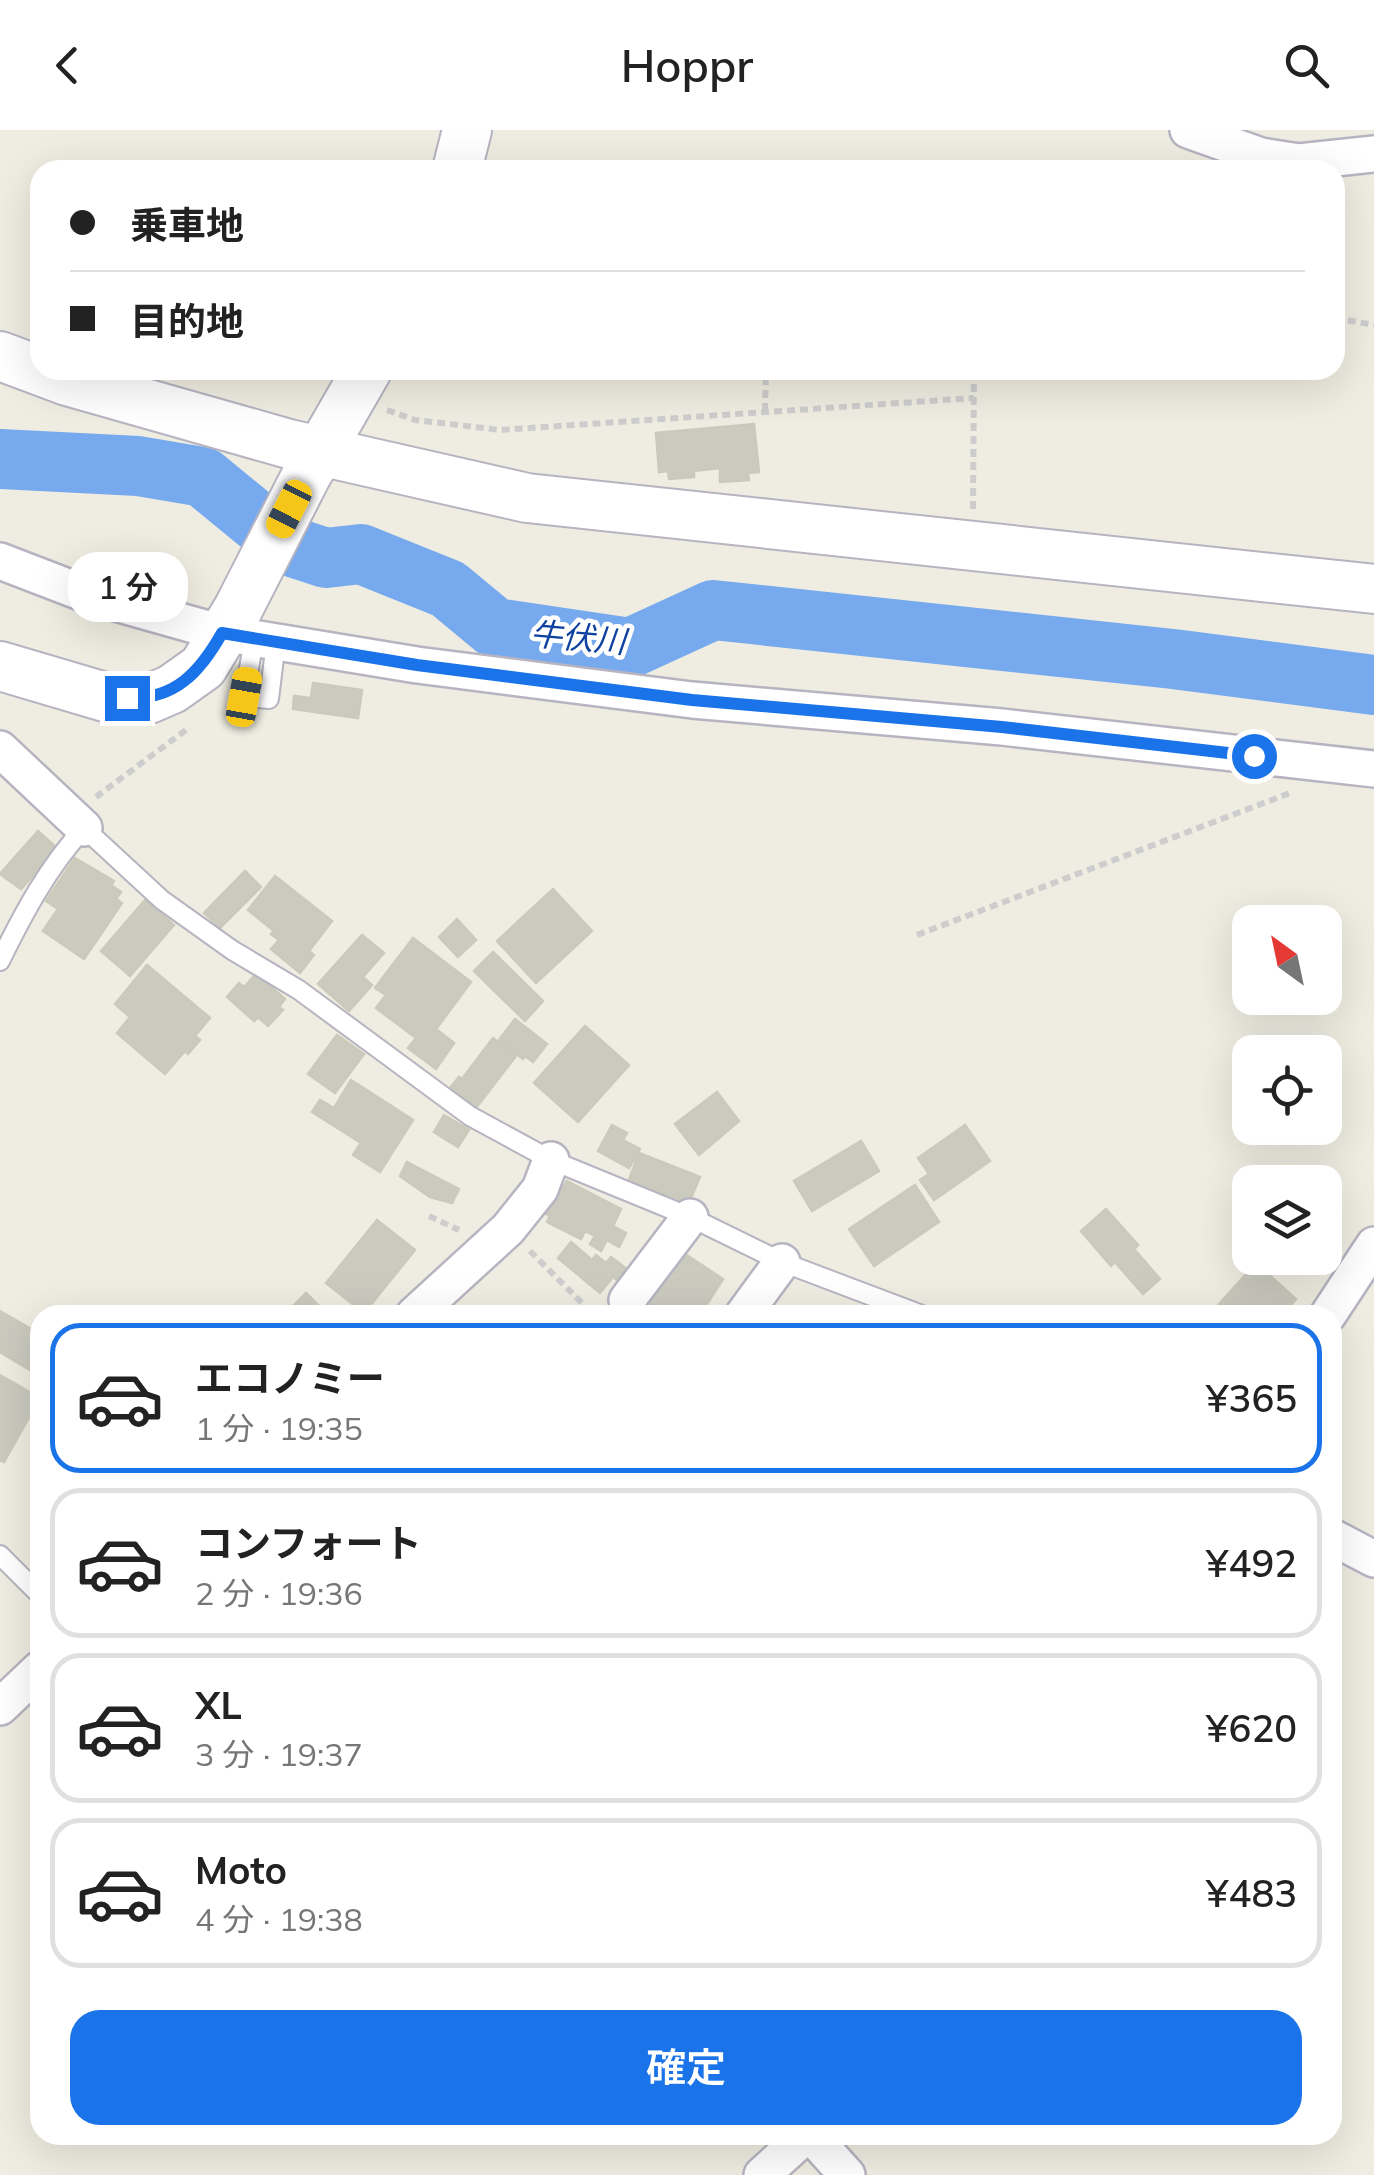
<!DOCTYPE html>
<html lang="ja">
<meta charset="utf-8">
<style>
:root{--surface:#fff;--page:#f2f2f2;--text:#222;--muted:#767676;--line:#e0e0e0;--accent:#1a73e8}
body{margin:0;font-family:Mulish,"Noto Sans JP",sans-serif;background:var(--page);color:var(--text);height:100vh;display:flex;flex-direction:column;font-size:38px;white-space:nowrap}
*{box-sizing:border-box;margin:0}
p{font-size:32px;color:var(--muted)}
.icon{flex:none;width:55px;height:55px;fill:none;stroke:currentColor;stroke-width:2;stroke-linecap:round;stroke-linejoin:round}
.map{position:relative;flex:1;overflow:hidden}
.details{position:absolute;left:30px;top:1175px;width:1312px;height:840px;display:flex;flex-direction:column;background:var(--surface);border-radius:30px;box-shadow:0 10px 40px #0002}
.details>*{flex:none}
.banner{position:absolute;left:30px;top:30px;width:1315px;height:220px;border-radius:30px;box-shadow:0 10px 40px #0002;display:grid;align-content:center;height:220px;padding:0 40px;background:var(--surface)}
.needle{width:65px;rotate:327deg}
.buttons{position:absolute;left:1232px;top:775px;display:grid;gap:20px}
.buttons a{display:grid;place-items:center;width:110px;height:110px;border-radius:20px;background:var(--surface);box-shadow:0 10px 40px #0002;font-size:50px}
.end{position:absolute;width:45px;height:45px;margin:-22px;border:12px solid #1a73e8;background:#fff;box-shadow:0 0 0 5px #fff}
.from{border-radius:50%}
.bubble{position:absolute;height:70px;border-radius:30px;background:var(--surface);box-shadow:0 10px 40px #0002;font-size:32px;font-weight:600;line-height:70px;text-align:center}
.car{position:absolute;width:30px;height:60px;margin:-30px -15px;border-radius:12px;box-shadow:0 0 8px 2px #0007;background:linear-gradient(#f5c518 24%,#345 0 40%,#f5c518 0 76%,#345 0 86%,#f5c518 0)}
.banner b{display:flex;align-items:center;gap:35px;height:95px;font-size:38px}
.banner b+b{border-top:2px solid var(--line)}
.banner i{width:25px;height:25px;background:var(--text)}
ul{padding:18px 0 0;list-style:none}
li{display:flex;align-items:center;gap:30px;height:150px;margin:0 20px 15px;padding:0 20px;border:5px solid var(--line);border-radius:30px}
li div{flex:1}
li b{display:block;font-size:38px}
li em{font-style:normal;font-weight:600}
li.current{border-color:var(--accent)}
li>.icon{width:90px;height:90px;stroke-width:1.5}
.primary-button{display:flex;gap:20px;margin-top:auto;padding:20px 40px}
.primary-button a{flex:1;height:115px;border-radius:30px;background:var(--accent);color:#fff;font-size:40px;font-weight:600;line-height:115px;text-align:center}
header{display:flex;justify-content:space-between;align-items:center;height:130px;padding:0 40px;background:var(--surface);font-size:45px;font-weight:600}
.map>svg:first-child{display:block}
</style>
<header><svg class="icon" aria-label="back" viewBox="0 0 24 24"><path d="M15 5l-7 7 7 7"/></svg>Hoppr<svg class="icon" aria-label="search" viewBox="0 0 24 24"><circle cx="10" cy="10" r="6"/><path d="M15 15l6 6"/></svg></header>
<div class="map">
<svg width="1374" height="2045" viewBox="0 0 1374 2045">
<rect width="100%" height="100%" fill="#efede1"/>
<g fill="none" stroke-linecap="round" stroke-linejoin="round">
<path stroke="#77a9ee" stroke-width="60" d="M0,329L138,336L203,347L286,415L326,428L361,424L448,459L495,498L630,518L713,480L1173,529L1374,555"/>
</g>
<g fill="#cbcabf" stroke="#cbcaba" stroke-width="2.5">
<path d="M754,294L759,342L748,343L749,350L720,352V338L694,341V347L669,349L668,341L659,342L656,303Z"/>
<path d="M313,553L362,560L358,588L293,579L294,566L311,568Z"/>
<path d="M38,701L57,718L21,759L0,744Z"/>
<path d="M75,728L114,751L111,755L121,762L116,769L122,773L84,829L43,801L58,779L46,771Z"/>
<path d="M245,741L261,757L220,798L204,783Z"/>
<path d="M275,746L332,791L309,821L314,825L300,843L271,819L279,810L271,804L274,801L248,780Z"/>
<path d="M553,759L592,801L536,853L497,811Z"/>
<path d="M145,770L174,795L130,846L101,821Z"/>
<path d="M457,789L476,810L458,827L439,807Z"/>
<path d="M362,805L384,823L363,847L372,855L349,881L318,854Z"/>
<path d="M413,808L471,852L436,899L454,913L436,939L408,918L416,908L376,878L386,865L375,858Z"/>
<path d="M493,822L543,871L525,891L474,841Z"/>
<path d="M147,835L210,888L195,906L200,910L188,924L185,921L165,944L117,903L130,887L115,874Z"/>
<path d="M256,844L285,869L279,877L283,880L268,896L258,887L254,891L227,867L239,853L244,857Z"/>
<path d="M515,889L547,914L533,932L525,926L523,929L499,910Z"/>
<path d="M585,896L629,935L578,992L534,953Z"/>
<path d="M337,905L364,924L335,963L308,944Z"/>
<path d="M493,908L516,926L476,978L450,958L459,947L462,949Z"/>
<path d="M351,950L413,990L380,1042L353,1025L361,1013L312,982L320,970L334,978Z"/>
<path d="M717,962L739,991L699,1025L675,994Z"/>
<path d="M444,985L469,1000L458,1017L434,1002Z"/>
<path d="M612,995L627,1003L623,1010L640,1019L629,1038L598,1021Z"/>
<path d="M965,995L990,1031L934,1070L920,1050L929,1044L918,1028Z"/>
<path d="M861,1011L879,1041L812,1081L794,1051Z"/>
<path d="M639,1023L700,1047L689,1073L629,1050Z"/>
<path d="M407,1032L459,1059L452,1073L430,1067L400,1046Z"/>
<path d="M567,1051L621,1079L613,1096L626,1103L619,1117L607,1110L601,1121L590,1114L595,1106L585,1101L581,1109L547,1092L550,1086L546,1084Z"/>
<path d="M915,1055L939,1092L874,1136L849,1099Z"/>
<path d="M1106,1079L1138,1115L1134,1119L1160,1149L1143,1164L1115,1132L1111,1136L1081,1101Z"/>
<path d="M377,1090L415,1120L364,1183L326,1153Z"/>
<path d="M571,1112L592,1130L596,1125L606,1133L611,1127L632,1143L622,1154L613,1147L600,1163L558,1128Z"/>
<path d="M673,1116L723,1149L700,1185H633Z"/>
<path d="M1256,1133L1296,1169L1282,1185H1217L1213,1181Z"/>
<path d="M306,1163L328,1185H292L288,1181Z"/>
<path d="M0,1181L40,1204V1246L0,1222Z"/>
<path d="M0,1245L40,1268L4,1332L0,1330Z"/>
</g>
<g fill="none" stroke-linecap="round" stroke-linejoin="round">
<defs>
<g id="lane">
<path d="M254,509L244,567L269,569L276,512"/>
<path d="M0,831C23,784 48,737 84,698L162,770L232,820L299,860L470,986L551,1030L690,1087L782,1132L922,1185"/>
<path d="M0,1425L40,1465"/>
</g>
<g id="street">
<path d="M1188,0L1261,26L1299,32L1374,24"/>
<path d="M0,431L91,466L222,503L417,535L692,570L1002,597L1374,639"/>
<path d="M0,619L84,698"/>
<path d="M627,1170L690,1087"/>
<path d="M414,1185L508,1099L540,1059L551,1030"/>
<path d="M743,1185L782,1132"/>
<path d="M1328,1185L1374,1115"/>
<path d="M1332,1407L1374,1429"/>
<path d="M0,1577L40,1539"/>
<path d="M811,2005L847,2045"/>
<path d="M762,2045L806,2005"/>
</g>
<g id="secondary">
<path d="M457,40L467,0"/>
<path d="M0,226L67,251L289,314L527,368L1374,459"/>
<path d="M0,536L105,567L149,569L172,559L203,537L238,479L306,346L367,240"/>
</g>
</defs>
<use href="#lane" stroke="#b6b4c1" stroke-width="22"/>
<use href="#street" stroke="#b6b4c1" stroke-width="40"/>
<use href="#secondary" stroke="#b6b4c1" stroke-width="52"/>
<g stroke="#cdcdcd" stroke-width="6" stroke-dasharray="8 5" stroke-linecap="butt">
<path d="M1335,188L1374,195"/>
<path d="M387,280L415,290L500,300L974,268"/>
<path d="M765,281L766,240"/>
<path d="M973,379L974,240"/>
<path d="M96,667L190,597"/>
<path d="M917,805L1290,663"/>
<path d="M429,1086L459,1100"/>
<path d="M530,1121L584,1175"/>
</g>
<use href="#lane" stroke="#fff" stroke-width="18"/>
<use href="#street" stroke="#fff" stroke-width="35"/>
<use href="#secondary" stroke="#fff" stroke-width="48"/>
</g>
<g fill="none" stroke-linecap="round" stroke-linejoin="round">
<path stroke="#1a73e8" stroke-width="12" d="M127,568C175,570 200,542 222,503L417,535L692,570L1002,597L1254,626"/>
</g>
<g text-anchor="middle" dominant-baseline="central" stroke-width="9" stroke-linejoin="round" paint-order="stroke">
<g font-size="32" font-style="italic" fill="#0f41a0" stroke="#fff">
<text transform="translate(578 507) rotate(5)">牛伏川</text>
</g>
</g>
</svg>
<div class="buttons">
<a><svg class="needle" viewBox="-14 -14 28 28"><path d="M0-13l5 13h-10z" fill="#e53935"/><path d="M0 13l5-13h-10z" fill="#767676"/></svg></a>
<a><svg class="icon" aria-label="locate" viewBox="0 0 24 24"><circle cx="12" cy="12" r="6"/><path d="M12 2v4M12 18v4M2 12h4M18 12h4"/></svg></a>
<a><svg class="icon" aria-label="layers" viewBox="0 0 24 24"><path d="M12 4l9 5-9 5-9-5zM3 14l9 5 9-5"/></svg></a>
</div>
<i class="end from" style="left:1254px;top:626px"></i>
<i class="end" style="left:127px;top:568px"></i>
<div class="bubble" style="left:68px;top:422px;width:120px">1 分</div>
<i class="car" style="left:289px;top:379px;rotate:207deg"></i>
<i class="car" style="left:244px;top:567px;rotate:10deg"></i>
<div class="banner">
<b><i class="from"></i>乗車地</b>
<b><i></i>目的地</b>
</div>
<section class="details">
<ul>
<li class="current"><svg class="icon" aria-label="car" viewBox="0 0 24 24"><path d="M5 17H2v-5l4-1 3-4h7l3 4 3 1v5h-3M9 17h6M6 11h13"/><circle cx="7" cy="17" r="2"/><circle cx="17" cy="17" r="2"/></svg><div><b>エコノミー</b><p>1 分 · 19:35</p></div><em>¥365</em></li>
<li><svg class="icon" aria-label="car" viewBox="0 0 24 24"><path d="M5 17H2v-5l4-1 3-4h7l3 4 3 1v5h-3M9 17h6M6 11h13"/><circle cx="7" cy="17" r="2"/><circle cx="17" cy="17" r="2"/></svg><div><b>コンフォート</b><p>2 分 · 19:36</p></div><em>¥492</em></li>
<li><svg class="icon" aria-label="car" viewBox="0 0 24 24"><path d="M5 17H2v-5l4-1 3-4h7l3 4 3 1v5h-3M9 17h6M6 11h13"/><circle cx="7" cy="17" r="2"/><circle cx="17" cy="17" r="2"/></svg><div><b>XL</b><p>3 分 · 19:37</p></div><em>¥620</em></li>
<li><svg class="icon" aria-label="car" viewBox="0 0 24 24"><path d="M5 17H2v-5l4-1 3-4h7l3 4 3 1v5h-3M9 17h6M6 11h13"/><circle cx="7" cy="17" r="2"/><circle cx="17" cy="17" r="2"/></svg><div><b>Moto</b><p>4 分 · 19:38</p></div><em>¥483</em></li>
</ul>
<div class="primary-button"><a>確定</a></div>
</section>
</div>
